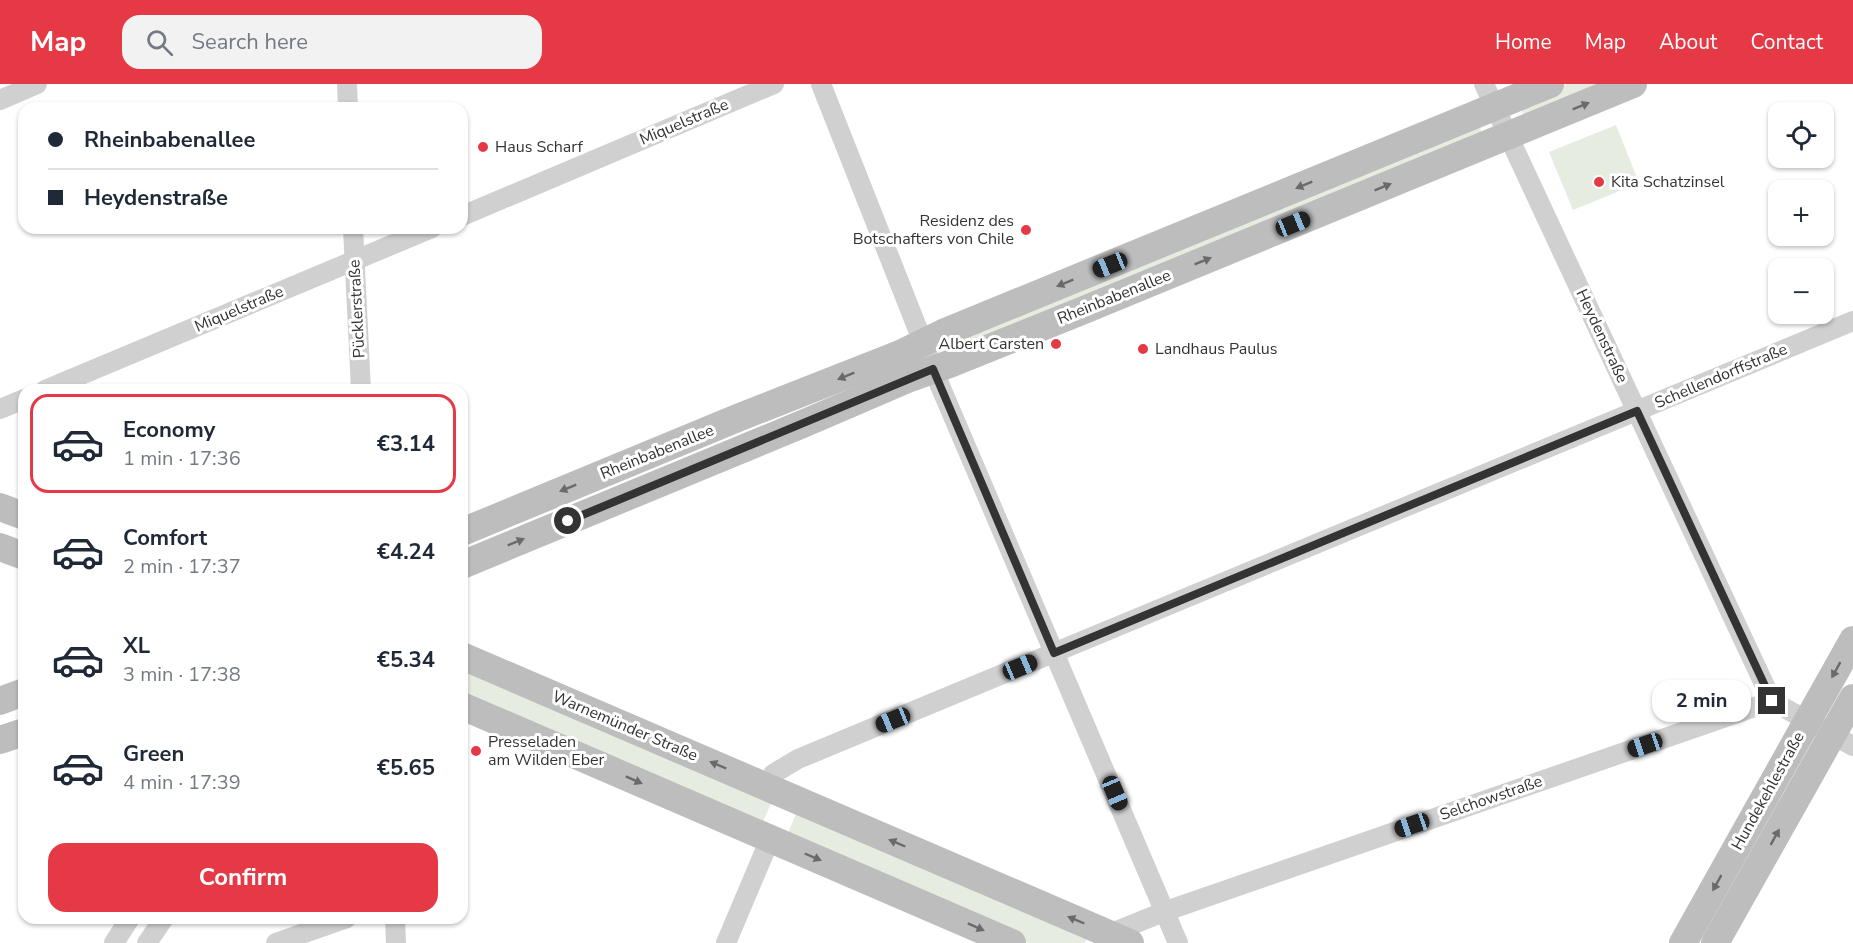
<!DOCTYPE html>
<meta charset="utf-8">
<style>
:root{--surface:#fff;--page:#f2f2f3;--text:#1f2937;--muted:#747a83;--line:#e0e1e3;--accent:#e63946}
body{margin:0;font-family:"Nunito Sans",sans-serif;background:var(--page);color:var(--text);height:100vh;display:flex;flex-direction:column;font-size:22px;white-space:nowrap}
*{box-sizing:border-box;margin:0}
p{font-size:20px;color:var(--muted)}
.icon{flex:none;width:33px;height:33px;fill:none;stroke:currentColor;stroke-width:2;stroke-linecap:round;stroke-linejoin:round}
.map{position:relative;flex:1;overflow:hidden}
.details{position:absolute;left:18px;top:300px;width:450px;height:540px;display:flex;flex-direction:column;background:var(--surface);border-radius:18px;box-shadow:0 2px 4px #0004}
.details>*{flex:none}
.hud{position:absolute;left:18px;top:18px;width:450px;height:132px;border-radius:18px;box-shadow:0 2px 4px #0004;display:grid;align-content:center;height:132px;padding:0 30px;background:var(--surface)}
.controls{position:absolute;left:1768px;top:18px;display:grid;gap:12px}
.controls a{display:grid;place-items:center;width:66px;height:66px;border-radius:12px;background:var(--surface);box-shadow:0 2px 4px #0004;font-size:30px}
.end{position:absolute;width:27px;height:27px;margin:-14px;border:8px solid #333;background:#fff;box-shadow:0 0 0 3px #fff}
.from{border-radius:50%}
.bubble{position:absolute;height:42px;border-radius:18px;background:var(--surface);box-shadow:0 2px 4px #0004;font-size:20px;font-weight:700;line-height:42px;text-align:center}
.car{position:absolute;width:18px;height:36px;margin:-18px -9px;border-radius:8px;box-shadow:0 0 4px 2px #0007;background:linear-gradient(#222 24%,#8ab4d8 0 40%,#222 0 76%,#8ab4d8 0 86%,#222 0)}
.hud b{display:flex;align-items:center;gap:21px;height:57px;font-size:22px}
.hud b+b{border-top:2px solid var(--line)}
.hud i{width:15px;height:15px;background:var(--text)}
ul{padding:10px 0 0;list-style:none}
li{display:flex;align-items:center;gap:18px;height:99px;margin:0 12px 9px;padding:0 18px;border:3px solid transparent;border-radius:18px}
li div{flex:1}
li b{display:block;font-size:22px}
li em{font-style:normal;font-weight:700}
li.on{border-color:var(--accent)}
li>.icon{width:54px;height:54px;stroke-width:1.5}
.cta{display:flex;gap:12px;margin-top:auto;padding:12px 30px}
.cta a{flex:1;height:69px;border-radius:18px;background:var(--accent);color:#fff;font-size:24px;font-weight:700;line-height:69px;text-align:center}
header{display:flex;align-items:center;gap:36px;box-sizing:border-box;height:84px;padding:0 30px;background:var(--accent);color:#fff}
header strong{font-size:28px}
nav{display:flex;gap:33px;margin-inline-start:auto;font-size:21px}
.search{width:420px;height:54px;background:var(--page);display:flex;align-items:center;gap:15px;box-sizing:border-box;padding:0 21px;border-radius:18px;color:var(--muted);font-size:22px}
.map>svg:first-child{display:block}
</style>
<header>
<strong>Map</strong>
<div class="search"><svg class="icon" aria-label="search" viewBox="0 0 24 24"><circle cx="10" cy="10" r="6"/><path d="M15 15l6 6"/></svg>Search here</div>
<nav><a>Home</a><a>Map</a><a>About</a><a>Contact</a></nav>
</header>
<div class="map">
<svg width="1853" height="859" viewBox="0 0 1853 859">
<rect width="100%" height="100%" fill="#fff"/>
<g fill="#e6ecdf">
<path d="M1567,0H1617L1526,37L1519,20Z"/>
<path d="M1477,37L1485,54L953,271L947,255Z"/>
<path d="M1616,41L1639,99L1573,126L1549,68Z"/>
<path d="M462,580L773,715L761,742L462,611Z"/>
<path d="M798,725L1088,851L1085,859H1029L786,754Z"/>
</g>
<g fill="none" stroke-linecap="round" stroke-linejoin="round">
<g stroke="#d0d0d0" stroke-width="20">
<path d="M347,0L348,24"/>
<path d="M821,0L941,304L1178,859"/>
<path d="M1484,0L1772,617L1853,662"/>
<path d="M0,16L37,0"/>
<path d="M462,132L774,0"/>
<path d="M353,144L361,306"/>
<path d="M45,306L432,144"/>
<path d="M0,325L24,315"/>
<path d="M767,702L773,690L798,675L1853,237"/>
<path d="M395,834L396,859"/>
<path d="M1109,850L1166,827L1772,617"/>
<path d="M114,859L130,834"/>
<path d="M147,859L164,834"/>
<path d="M276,859L347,834"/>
<path d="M726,859L770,755"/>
</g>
<g stroke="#bdbdbd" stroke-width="28">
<path d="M0,423L24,432"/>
<path d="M462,448L740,333L900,270L943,249L1550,0"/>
<path d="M0,463L24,472"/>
<path d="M462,481L805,339L910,294L952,279L1084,226L1633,0"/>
<path d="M462,572L1130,859"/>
<path d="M0,617L24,608"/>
<path d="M462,622L1012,859"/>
<path d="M0,656L24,648"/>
<path d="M1683,859L1853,556"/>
<path d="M1715,859L1853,614"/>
</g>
</g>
<defs><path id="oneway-solid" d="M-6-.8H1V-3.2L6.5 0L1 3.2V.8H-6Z" transform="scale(1.5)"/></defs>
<g fill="#6a6a6a">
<use href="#oneway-solid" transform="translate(1581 22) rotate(-22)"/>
<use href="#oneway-solid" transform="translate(1304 101) rotate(158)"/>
<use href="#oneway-solid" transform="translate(1383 103) rotate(-22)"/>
<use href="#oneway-solid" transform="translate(1203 177) rotate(-22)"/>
<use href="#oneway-solid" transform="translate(1065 199) rotate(158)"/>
<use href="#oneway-solid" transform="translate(846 292) rotate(158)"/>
<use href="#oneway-solid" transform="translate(568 404) rotate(158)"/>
<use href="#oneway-solid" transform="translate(516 458) rotate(-22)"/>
<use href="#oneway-solid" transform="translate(1836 586) rotate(119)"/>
<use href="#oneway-solid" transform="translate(718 681) rotate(-157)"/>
<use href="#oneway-solid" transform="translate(634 696) rotate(24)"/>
<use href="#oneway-solid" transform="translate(1775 753) rotate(-61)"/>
<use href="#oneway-solid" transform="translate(897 759) rotate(-157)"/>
<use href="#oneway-solid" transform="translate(813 773) rotate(23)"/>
<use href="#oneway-solid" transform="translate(1717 799) rotate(119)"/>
<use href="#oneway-solid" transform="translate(1076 836) rotate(-157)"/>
<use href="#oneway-solid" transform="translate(976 843) rotate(24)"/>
</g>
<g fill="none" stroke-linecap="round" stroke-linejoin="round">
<path stroke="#333" stroke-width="8" d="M568,437L933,285L1054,569L1637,327L1772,617"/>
</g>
<g fill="#e63946" stroke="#fff" stroke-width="2">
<circle cx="483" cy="63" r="6"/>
<circle cx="1599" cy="98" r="6"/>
<circle cx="1026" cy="146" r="6"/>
<circle cx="1056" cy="260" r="6"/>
<circle cx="1143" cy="265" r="6"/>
<circle cx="476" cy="667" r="6"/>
</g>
<g text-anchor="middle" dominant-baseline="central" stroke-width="6" stroke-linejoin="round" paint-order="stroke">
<g font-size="16" fill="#333" stroke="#fff">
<text transform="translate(684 38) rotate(-23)">Miquelstraße</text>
<text transform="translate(1114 213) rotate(-22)">Rheinbabenallee</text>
<text transform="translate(239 225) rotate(-23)">Miquelstraße</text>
<text transform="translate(357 225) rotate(-93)">Pücklerstraße</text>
<text transform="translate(1602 252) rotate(65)">Heydenstraße</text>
<text transform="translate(1721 292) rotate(-23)">Schellendorffstraße</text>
<text transform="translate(657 368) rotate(-22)">Rheinbabenallee</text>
<text transform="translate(625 642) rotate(23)">Warnemünder Straße</text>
<text transform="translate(1768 707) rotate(-61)">Hundekehlestraße</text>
<text transform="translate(1491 714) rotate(-19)">Selchowstraße</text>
</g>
<g font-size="16" fill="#333" stroke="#fff" text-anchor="start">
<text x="495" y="63">Haus Scharf</text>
<text x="1611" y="98">Kita Schatzinsel</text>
<text x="1014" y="137" text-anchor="end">Residenz des<tspan x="1014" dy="18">Botschafters von Chile</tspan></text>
<text x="1044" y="260" text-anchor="end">Albert Carsten</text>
<text x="1155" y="265">Landhaus Paulus</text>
<text x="488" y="658">Presseladen<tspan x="488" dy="18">am Wilden Eber</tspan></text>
</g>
</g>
</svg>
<div class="controls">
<a><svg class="icon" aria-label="locate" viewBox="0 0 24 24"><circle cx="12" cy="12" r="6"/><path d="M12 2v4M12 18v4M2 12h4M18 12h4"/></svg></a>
<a>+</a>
<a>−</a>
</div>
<i class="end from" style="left:568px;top:437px"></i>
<i class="end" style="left:1772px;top:617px"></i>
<div class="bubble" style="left:1652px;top:596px;width:99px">2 min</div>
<i class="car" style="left:1293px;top:140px;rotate:68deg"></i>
<i class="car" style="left:1110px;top:181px;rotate:248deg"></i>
<i class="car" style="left:1020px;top:583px;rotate:67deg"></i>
<i class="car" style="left:893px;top:636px;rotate:248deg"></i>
<i class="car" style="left:1645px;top:661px;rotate:251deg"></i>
<i class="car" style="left:1115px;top:709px;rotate:157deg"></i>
<i class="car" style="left:1412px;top:741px;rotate:251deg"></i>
<div class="hud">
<b><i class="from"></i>Rheinbabenallee</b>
<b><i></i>Heydenstraße</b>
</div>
<section class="details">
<ul>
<li class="on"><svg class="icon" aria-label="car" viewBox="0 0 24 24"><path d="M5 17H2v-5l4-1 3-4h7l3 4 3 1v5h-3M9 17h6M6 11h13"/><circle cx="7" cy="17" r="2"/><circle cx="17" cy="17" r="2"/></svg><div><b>Economy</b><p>1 min · 17:36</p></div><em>€3.14</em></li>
<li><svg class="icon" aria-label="car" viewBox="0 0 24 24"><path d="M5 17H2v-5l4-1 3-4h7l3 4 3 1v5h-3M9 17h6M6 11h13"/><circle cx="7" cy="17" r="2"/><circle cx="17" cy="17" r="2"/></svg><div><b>Comfort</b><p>2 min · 17:37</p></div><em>€4.24</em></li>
<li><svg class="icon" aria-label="car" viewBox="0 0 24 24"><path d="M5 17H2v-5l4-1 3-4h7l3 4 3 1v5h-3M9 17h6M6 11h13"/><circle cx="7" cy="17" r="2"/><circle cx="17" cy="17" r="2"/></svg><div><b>XL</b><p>3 min · 17:38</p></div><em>€5.34</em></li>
<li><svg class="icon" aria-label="car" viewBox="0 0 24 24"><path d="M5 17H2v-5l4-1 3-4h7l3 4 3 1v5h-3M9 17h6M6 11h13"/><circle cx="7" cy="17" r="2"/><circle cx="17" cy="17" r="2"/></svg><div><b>Green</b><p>4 min · 17:39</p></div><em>€5.65</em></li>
</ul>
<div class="cta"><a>Confirm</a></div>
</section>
</div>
